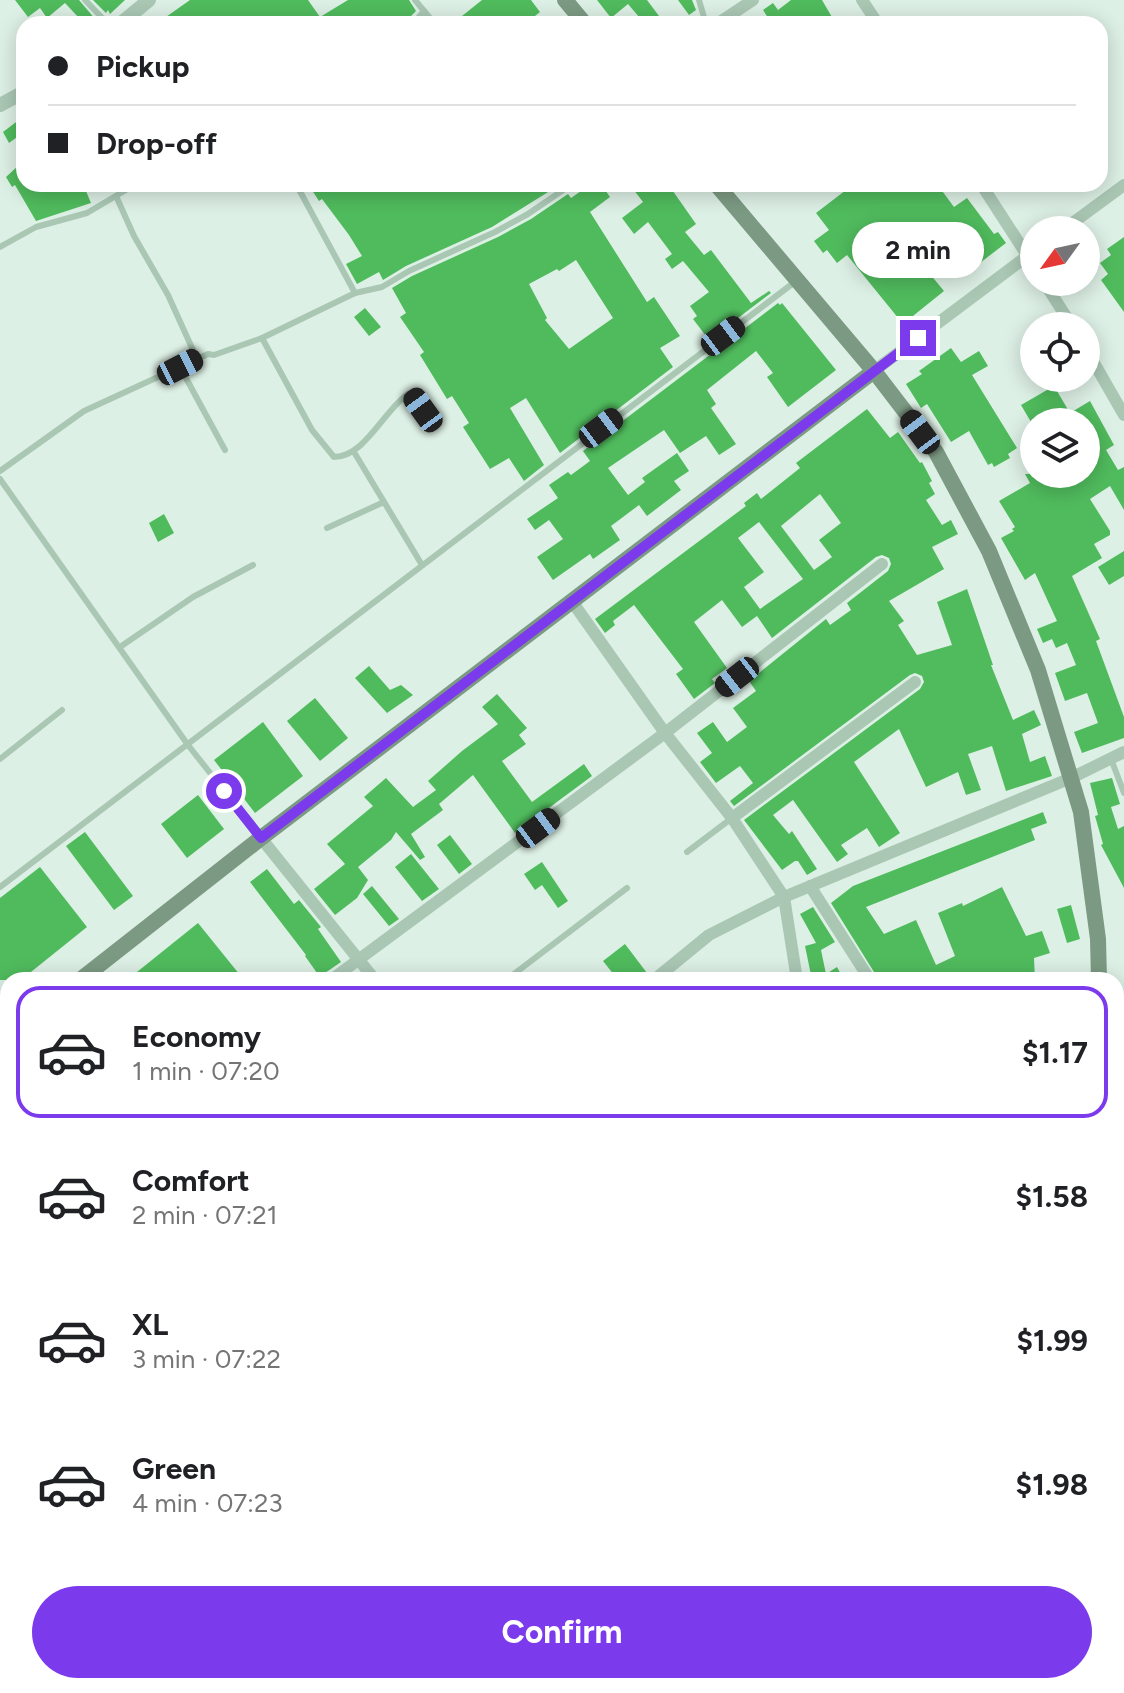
<!DOCTYPE html>
<meta charset="utf-8">
<style>
:root{--surface:#fff;--page:#f2f2f2;--text:#202124;--muted:#757577;--line:#e0e0e0;--accent:#7c3aed}
body{margin:0;font-family:Figtree,sans-serif;background:var(--page);color:var(--text);height:100vh;display:flex;flex-direction:column;font-size:30px;white-space:nowrap}
*{box-sizing:border-box;margin:0}
p{font-size:26px;color:var(--muted)}
.icon{flex:none;width:44px;height:44px;fill:none;stroke:currentColor;stroke-width:2;stroke-linecap:round;stroke-linejoin:round}
.map{position:relative;flex:1;overflow:hidden}
.details{position:absolute;left:0px;top:972px;width:1124px;height:722px;display:flex;flex-direction:column;background:var(--surface);border-radius:24px 24px 0 0;box-shadow:0 4px 20px #0003}
.details>*{flex:none}
.top-card{position:absolute;left:16px;top:16px;width:1092px;height:176px;border-radius:24px;box-shadow:0 4px 20px #0003;display:grid;align-content:center;height:176px;padding:0 32px;background:var(--surface)}
.needle{width:52px;rotate:237deg}
.buttons{position:absolute;left:1020px;top:216px;display:grid;gap:16px}
.buttons a{display:grid;place-items:center;width:80px;height:80px;border-radius:50%;background:var(--surface);box-shadow:0 4px 20px #0003;font-size:40px}
.end{position:absolute;width:36px;height:36px;margin:-18px;border:10px solid #7c3aed;background:#fff;box-shadow:0 0 0 4px #fff}
.from{border-radius:50%}
.bubble{position:absolute;height:56px;border-radius:28px;background:var(--surface);box-shadow:0 4px 20px #0003;font-size:26px;font-weight:700;line-height:56px;text-align:center}
.car{position:absolute;width:24px;height:48px;margin:-24px -12px;border-radius:10px;box-shadow:0 0 6px 2px #0007;background:linear-gradient(#222 24%,#8ab4d8 0 40%,#222 0 76%,#8ab4d8 0 86%,#222 0)}
.top-card b{display:flex;align-items:center;gap:28px;height:76px;font-size:30px}
.top-card b+b{border-top:2px solid var(--line)}
.top-card i{width:20px;height:20px;background:var(--text)}
ul{padding:14px 0 0;list-style:none}
li{display:flex;align-items:center;gap:24px;height:132px;margin:0 16px 12px;padding:0 16px;border:4px solid transparent;border-radius:24px}
li div{flex:1}
li b{display:block;font-size:30px}
li em{font-style:normal;font-weight:700}
li.active{border-color:var(--accent)}
li>.icon{width:72px;height:72px;stroke-width:1.5}
.cta{display:flex;gap:16px;margin-top:auto;padding:16px 32px}
.cta a{flex:1;height:92px;border-radius:48px;background:var(--accent);color:#fff;font-size:32px;font-weight:700;line-height:92px;text-align:center}
.map>svg:first-child{display:block}
</style>
<div class="map">
<svg width="1124" height="1693" viewBox="0 0 1124 1693">
<rect width="100%" height="100%" fill="#ddf0e5"/>
<g fill="#50bb5d" fill-rule="evenodd">
<path d="M15,0H79L96,20L91,24H73L79,18L65,3L47,18L40,8L28,17Z"/>
<path d="M93,0H125L110,14L108,10L106,13Z"/>
<path d="M190,0H308L320,17L348,0H409L416,11L403,24H156Z"/>
<path d="M482,0H531L540,12L535,16L541,24H452Z"/>
<path d="M597,0H647L665,24H645L628,4L611,18Z"/>
<path d="M678,0H692L696,10L689,15Z"/>
<path d="M791,0H822L836,24H772L763,10L773,3L778,10Z"/>
<path d="M24,116V132L9,143L3,132Z"/>
<path d="M19,165L24,173V184H83L91,203L36,221L15,185L12,187L6,177Z"/>
<path d="M308,184H454L458,192L472,184H561L492,227L406,266L383,280L379,272L357,284L346,264L362,256L349,235L322,199L319,201Z"/>
<path d="M591,184H601L610,197L590,212L647,302L654,297L680,336L660,348L673,367L560,453L526,398L510,408L544,465L524,481L509,458L490,469L463,427L469,423L452,396L447,399L420,355L424,352L400,317L406,313L392,288L412,276L498,237L531,219L568,194L571,198ZM576,260L613,318L569,349L545,320L547,318L529,284L557,269L559,271Z"/>
<path d="M640,184H668L696,224L685,232L704,255L711,250L751,303L769,291L771,293L709,340L693,319L697,316L690,306L709,292L683,261L672,269L665,259L672,254L648,222L634,234L622,218L643,202L633,189Z"/>
<path d="M842,184H875L880,190L888,184H937L954,207L967,198L994,234L998,232L1006,243L968,272L950,249L925,268L944,291L903,324L847,255L837,263L827,250L823,253L814,241L829,230L816,213L846,190Z"/>
<path d="M1124,237V312L1101,280L1108,274L1100,263L1111,255L1107,249Z"/>
<path d="M778,303L780,305L782,303L836,370L788,407L767,377L773,373L756,351L707,390L716,404L711,408L736,444L719,455L706,436L680,453L664,430L608,468L628,495L645,482L642,478L677,453L689,471L674,481L681,490L647,516L639,505L611,526L620,540L593,559L590,554L553,580L537,557L563,539L549,520L535,530L527,519L558,498L549,485L568,472L571,475L590,461L583,451Z"/>
<path d="M365,308L381,327L369,336L354,317Z"/>
<path d="M951,348L961,362L979,351L988,366L972,375L1017,448L1008,454L1010,458L994,467L992,463L988,465L969,431L951,442L927,404L921,408L906,384L922,374L919,371Z"/>
<path d="M1054,386L1070,413L1090,401L1114,445L1106,450L1118,470L1124,467V510L1110,486L1090,499L1110,531V535L1094,544L1102,558L1072,576L1100,639L1096,641L1124,717V738L1082,753L1074,732L1098,723L1087,693L1065,701L1055,673L1076,665L1067,643L1056,648L1052,639L1043,643L1037,629L1057,621L1035,573L1025,580L1001,538L1014,531L1012,529L1015,527L999,501L1030,483L1025,474H1086V422H1031L1021,405Z"/>
<path d="M867,409L890,438L898,432L920,463L922,462L932,481L929,483L935,494L926,500L942,525L951,520L958,534L932,547L944,569L889,601L904,621L898,625L917,655L952,645L937,602L967,589L993,665H991L1013,720L1034,710L1041,725L1022,734L1030,762L1045,756L1052,776L1006,791L992,746L968,754L981,790L966,795L958,772L926,787L899,729L854,762L900,833L879,847L867,828L841,845L848,854L837,862L793,800L773,815L789,834L792,831L817,869L807,875L798,861H795L782,870L744,820L920,689L924,682L922,676L915,673L910,675L734,806L730,801L753,783L740,766L716,783L700,762L712,753L697,733L713,722L727,742L747,727L733,708L756,691L749,681L826,619L830,625L851,610L847,603L888,571L891,564L889,558L882,555L876,557L772,638L757,616L742,627L722,600L694,622L727,668L712,679L715,683L694,699L676,674L683,669L634,605L613,621L615,625L605,633L595,619L746,506L744,503L757,493L761,499L800,468L796,463ZM820,494L841,523L819,540L832,557L814,570L781,526ZM759,522L803,579L760,609L744,587L764,572L738,538Z"/>
<path d="M164,514L174,533L158,542L149,523Z"/>
<path d="M1124,551V576L1109,585L1098,567Z"/>
<path d="M369,666L390,690L401,685L413,695L387,713L355,678Z"/>
<path d="M497,694L527,728L519,735L526,744L502,761L532,802L584,764L592,776L515,833L473,775L439,804L443,810L411,834L425,857L420,860L396,832L391,840L358,867L368,880L357,898L335,915L314,889L345,864L327,844L373,806L364,797L386,778L413,807L436,790L428,781L462,751L498,724L482,707Z"/>
<path d="M315,698L348,738L320,761L287,721Z"/>
<path d="M263,722L303,776L255,813L214,760Z"/>
<path d="M1112,778L1120,804L1111,807L1118,829L1124,826V888L1101,845L1103,844L1095,816L1098,815L1090,783Z"/>
<path d="M198,795L224,829L187,858L161,824Z"/>
<path d="M1043,812L1047,823L1031,829L1035,840L866,907L884,934L916,920L936,965L955,956L938,913L962,903L963,906L1002,887L1026,936L1042,931L1050,953L1034,958L1035,980H879L831,903L853,886Z"/>
<path d="M85,832L133,896L114,910L66,846Z"/>
<path d="M450,835L472,864L459,874L437,845Z"/>
<path d="M411,854L439,889L422,901L395,867Z"/>
<path d="M542,862L568,901L558,908L542,885L535,890L524,874Z"/>
<path d="M40,867L87,927L21,980H0V898Z"/>
<path d="M267,869L294,904L299,900L321,927L318,929L341,962L325,973L322,980L305,956L306,955L250,882Z"/>
<path d="M372,886L399,919L389,926L363,894Z"/>
<path d="M1071,905L1080,939L1067,943L1057,909Z"/>
<path d="M813,907L835,942L821,950L826,974L837,967L844,980H812L805,946L816,943L800,914Z"/>
<path d="M198,923L244,980H127Z"/>
<path d="M625,944L647,973L637,980H618L603,961Z"/>
</g>
<g fill="none" stroke-linecap="round" stroke-linejoin="round">
<g stroke="#aac7b4" stroke-width="6">
<path d="M85,0L108,24"/>
<path d="M415,0L435,24"/>
<path d="M699,0L706,24"/>
<path d="M413,24L424,11"/>
<path d="M296,184L355,293"/>
<path d="M116,196L134,236L168,295L197,359"/>
<path d="M0,247L36,227L87,213L136,184"/>
<path d="M262,338L312,430L334,457C365,457 384,410 408,394L412,395L434,425"/>
<path d="M180,367L225,450"/>
<path d="M354,452L422,565"/>
<path d="M0,471L84,411L208,354L214,355L262,338L355,293L382,287L409,271L495,232L528,214L572,184"/>
<path d="M0,479L188,745L259,835"/>
<path d="M327,528L384,502"/>
<path d="M120,647L193,597L253,565"/>
<path d="M0,759L62,710"/>
<path d="M1111,759L1124,793"/>
<path d="M687,852L732,818"/>
<path d="M0,887L796,281"/>
<path d="M506,980L627,888"/>
</g>
<g stroke="#aac7b4" stroke-width="12">
<path d="M862,0L878,24"/>
<path d="M717,24L753,0"/>
<path d="M981,184L1034,266"/>
<path d="M1063,230L1124,185"/>
<path d="M1044,282L1072,326"/>
<path d="M1086,349L1124,415"/>
<path d="M874,371L1034,251"/>
<path d="M571,600L665,733L732,818L784,897L797,980"/>
<path d="M732,818L915,682"/>
<path d="M261,838L375,980"/>
<path d="M810,886L870,980"/>
<path d="M331,980L665,733L882,564"/>
<path d="M654,980L709,935L784,897L1071,778L1124,752"/>
<path d="M1116,1562L1124,1558"/>
<path d="M1116,1574L1124,1578"/>
<path d="M0,1587L8,1588"/>
<path d="M0,1632L8,1628"/>
<path d="M0,1641L3,1646L0,1647"/>
<path d="M155,1686L158,1693"/>
<path d="M994,1686L1013,1693"/>
<path d="M186,1693L199,1686"/>
</g>
<g stroke="#aac7b4" stroke-width="14">
<path d="M120,24L149,0"/>
<path d="M0,105L24,92"/>
</g>
<g stroke="#7c9a83" stroke-width="16">
<path d="M565,0L585,24"/>
<path d="M874,371L936,452L989,551L1038,670L1081,812L1098,939L1099,980"/>
<path d="M80,980L261,838L874,371L716,184"/>
<path d="M0,1049L8,1058"/>
<path d="M0,1087L8,1078"/>
<path d="M0,1116L8,1133"/>
<path d="M890,1693L895,1686"/>
</g>
<g stroke="#4e6653" stroke-width="20">
<path d="M0,1475L8,1476"/>
<path d="M282,1686L285,1693"/>
<path d="M307,1686L311,1693"/>
</g>
</g>
<g fill="none" stroke-linecap="round" stroke-linejoin="round">
<path stroke="#7c3aed" stroke-width="10" d="M224,791L261,838L918,338"/>
</g>
</svg>
<div class="buttons">
<a><svg class="needle" viewBox="-14 -14 28 28"><path d="M0-13l5 13h-10z" fill="#e53935"/><path d="M0 13l5-13h-10z" fill="#757577"/></svg></a>
<a><svg class="icon" aria-label="locate" viewBox="0 0 24 24"><circle cx="12" cy="12" r="6"/><path d="M12 2v4M12 18v4M2 12h4M18 12h4"/></svg></a>
<a><svg class="icon" aria-label="layers" viewBox="0 0 24 24"><path d="M12 4l9 5-9 5-9-5zM3 14l9 5 9-5"/></svg></a>
</div>
<i class="end from" style="left:224px;top:791px"></i>
<i class="end" style="left:918px;top:338px"></i>
<div class="bubble" style="left:852px;top:222px;width:132px">2 min</div>
<i class="car" style="left:723px;top:336px;rotate:53deg"></i>
<i class="car" style="left:180px;top:367px;rotate:63deg"></i>
<i class="car" style="left:423px;top:410px;rotate:324deg"></i>
<i class="car" style="left:601px;top:428px;rotate:53deg"></i>
<i class="car" style="left:920px;top:432px;rotate:323deg"></i>
<i class="car" style="left:737px;top:677px;rotate:232deg"></i>
<i class="car" style="left:538px;top:828px;rotate:53deg"></i>
<div class="top-card">
<b><i class="from"></i>Pickup</b>
<b><i></i>Drop-off</b>
</div>
<section class="details">
<ul>
<li class="active"><svg class="icon" aria-label="car" viewBox="0 0 24 24"><path d="M5 17H2v-5l4-1 3-4h7l3 4 3 1v5h-3M9 17h6M6 11h13"/><circle cx="7" cy="17" r="2"/><circle cx="17" cy="17" r="2"/></svg><div><b>Economy</b><p>1 min · 07:20</p></div><em>$1.17</em></li>
<li><svg class="icon" aria-label="car" viewBox="0 0 24 24"><path d="M5 17H2v-5l4-1 3-4h7l3 4 3 1v5h-3M9 17h6M6 11h13"/><circle cx="7" cy="17" r="2"/><circle cx="17" cy="17" r="2"/></svg><div><b>Comfort</b><p>2 min · 07:21</p></div><em>$1.58</em></li>
<li><svg class="icon" aria-label="car" viewBox="0 0 24 24"><path d="M5 17H2v-5l4-1 3-4h7l3 4 3 1v5h-3M9 17h6M6 11h13"/><circle cx="7" cy="17" r="2"/><circle cx="17" cy="17" r="2"/></svg><div><b>XL</b><p>3 min · 07:22</p></div><em>$1.99</em></li>
<li><svg class="icon" aria-label="car" viewBox="0 0 24 24"><path d="M5 17H2v-5l4-1 3-4h7l3 4 3 1v5h-3M9 17h6M6 11h13"/><circle cx="7" cy="17" r="2"/><circle cx="17" cy="17" r="2"/></svg><div><b>Green</b><p>4 min · 07:23</p></div><em>$1.98</em></li>
</ul>
<div class="cta"><a>Confirm</a></div>
</section>
</div>
